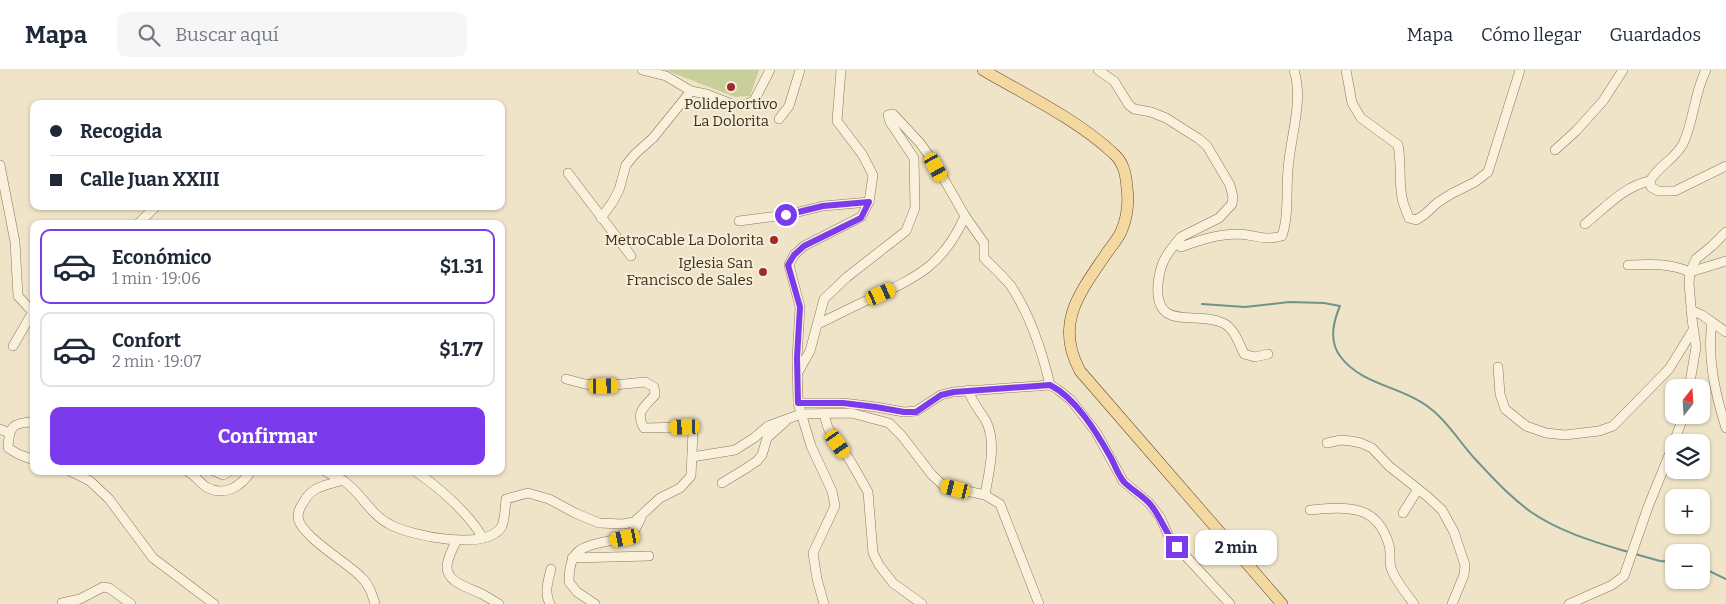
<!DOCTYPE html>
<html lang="es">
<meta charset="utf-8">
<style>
:root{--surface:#fff;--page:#f6f6f7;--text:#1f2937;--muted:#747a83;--line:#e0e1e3;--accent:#7c3aed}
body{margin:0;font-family:Bitter,serif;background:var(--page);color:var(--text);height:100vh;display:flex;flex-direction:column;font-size:19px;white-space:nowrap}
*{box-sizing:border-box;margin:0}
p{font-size:16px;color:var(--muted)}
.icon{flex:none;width:28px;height:28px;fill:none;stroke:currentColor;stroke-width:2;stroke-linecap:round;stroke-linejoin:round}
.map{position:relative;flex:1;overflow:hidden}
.drawer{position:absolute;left:30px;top:150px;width:475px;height:255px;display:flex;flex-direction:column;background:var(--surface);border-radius:10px;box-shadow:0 1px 4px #0004}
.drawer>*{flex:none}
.guide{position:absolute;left:30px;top:30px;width:475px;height:110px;border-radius:10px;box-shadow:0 1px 4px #0004;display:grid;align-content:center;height:110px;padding:0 20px;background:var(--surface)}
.needle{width:32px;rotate:17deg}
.buttons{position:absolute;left:1665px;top:309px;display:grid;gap:10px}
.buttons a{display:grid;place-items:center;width:45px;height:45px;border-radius:10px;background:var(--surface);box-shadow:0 1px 4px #0004;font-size:25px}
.end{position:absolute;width:22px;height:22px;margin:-11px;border:6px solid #7c3aed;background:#fff;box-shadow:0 0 0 2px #fff}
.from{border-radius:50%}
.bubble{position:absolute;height:35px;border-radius:10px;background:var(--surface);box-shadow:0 1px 4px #0004;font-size:16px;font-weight:700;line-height:35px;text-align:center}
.car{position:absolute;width:15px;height:30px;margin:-15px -8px;border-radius:6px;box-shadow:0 0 4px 1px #0007;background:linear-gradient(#f5c518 24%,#345 0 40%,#f5c518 0 76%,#345 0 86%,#f5c518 0)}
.guide b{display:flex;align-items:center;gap:18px;height:48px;font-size:19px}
.guide b+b{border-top:1px solid var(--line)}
.guide i{width:12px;height:12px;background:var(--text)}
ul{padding:9px 0 0;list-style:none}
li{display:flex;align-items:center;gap:15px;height:75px;margin:0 10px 8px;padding:0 10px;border:2px solid var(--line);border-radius:10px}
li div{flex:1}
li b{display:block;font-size:19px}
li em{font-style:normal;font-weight:700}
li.current{border-color:var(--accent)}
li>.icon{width:45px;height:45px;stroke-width:1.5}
.action{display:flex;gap:10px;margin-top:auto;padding:10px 20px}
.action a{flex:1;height:58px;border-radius:10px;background:var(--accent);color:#fff;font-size:20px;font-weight:700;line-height:58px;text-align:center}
header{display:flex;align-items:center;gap:30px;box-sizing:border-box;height:70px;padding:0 25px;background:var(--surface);border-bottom:1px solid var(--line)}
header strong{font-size:24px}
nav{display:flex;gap:28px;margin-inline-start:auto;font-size:18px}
.search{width:350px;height:45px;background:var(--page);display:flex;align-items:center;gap:12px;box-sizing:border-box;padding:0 18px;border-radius:10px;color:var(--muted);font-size:19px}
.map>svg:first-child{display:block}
</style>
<header>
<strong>Mapa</strong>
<div class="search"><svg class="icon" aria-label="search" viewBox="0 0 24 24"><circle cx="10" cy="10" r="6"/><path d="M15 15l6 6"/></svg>Buscar aquí</div>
<nav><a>Mapa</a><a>Cómo llegar</a><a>Guardados</a></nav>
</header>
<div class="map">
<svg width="1726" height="534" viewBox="0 0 1726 534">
<rect width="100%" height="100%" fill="#f0e4c8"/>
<path fill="#c9cf9b" d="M665,0H759L750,26L735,27Z"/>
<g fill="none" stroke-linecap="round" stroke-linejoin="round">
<g stroke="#6f938a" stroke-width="2">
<path d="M1202,234L1245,237L1289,232L1324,233L1340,236C1333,252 1329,271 1340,286C1362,316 1403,316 1431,339C1449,353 1460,373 1476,390C1493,408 1510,427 1531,442C1560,462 1595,472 1628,482"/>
<path d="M1635,484L1660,491L1674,492"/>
<path d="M1701,497L1726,509"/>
</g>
<defs>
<g id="minor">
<path d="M642,0L666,6L691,21L706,24L734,35H744L754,31L770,0"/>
<path d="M1098,0L1114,11L1129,35L1134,39L1151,42L1166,48L1199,69L1207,76L1230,115L1233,127L1232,134L1219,148L1181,167L1176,173L1181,177C1200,170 1218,164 1239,164C1257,165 1262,171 1282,166C1289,145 1286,122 1288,100C1290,67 1304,32 1294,0"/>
<path d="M1346,0L1352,33L1361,48L1398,75C1402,94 1398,114 1403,132C1405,138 1407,143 1409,148L1416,150L1424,145L1437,133L1451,124L1475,112L1488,102L1520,0"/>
<path d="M1706,0C1694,23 1694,51 1683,74C1675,89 1658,96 1650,111L1651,117L1658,121H1675L1726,96"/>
<path d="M779,49L789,36L800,0"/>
<path d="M1555,80L1576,61L1603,31L1623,0"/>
<path d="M0,95L15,172L18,226L29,238L33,241"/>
<path d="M568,103L631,186"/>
<path d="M601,148L612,133L619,120L626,95L635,84L653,68L691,21"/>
<path d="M739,151L786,145L823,136L869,132"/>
<path d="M138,154L156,136"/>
<path d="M1585,154C1605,138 1624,116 1650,111"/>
<path d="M1176,173C1164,187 1160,196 1158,214C1154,263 1196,240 1223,253C1234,258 1239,273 1244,284L1255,287L1268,284"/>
<path d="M1628,195C1650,194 1669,193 1690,202L1726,191"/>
<path d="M1691,240L1702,245L1726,262"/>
<path d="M1712,252C1707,288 1715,323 1726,358"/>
<path d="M818,254C835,246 852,237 870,229C917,207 943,196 965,146"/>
<path d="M13,276L34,240"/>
<path d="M1498,297L1500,324L1505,339L1526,356L1546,363L1565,365L1599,361L1613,356L1669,299L1693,260"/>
<path d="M797,304L810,281L824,229L847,207L906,161L915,138L914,88L890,52L888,45L893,44L920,73L937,97L965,146L984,173V188C993,197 1003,206 1011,216C1030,245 1042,281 1050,315"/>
<path d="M1689,318L1696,277L1692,249L1689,213L1690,202L1696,189L1712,176L1726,162"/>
<path d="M968,320C972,332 980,341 986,351C997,373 989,401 985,425"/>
<path d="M798,333H843L876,337L904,342L916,341L941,325L953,322L1050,315L1057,319L1071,330L1096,362L1123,411L1149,433L1160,447L1170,469L1230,534"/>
<path d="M824,344L828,358L851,392L868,422L873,483L879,495L893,513L922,534"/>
<path d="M34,352C12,352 9,357 8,378L18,384L34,390"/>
<path d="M0,359L9,363"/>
<path d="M1674,372L1684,345"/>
<path d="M1327,373L1341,370L1351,371L1361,373L1372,378L1389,396L1428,427L1442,440L1454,462L1465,495L1464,505L1452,534"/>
<path d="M692,387L735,380L754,368L768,356L801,344L851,343L889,353L902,366L932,405L944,416L985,425L1000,434L1039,534"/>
<path d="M70,401L90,411L109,429L153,488L214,534"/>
<path d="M187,401C195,405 199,412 206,417C224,427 241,417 251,401"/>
<path d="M214,401L223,405L230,401"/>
<path d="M325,401C331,405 339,407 345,412C361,423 370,444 389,454C410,466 488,482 502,456C505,448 505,438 506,429L528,423L549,429L575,443L599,453L623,454L634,452L660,428L680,418L691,406L693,361L685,357L644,358C635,342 644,337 655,325L654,317L645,312L604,316L585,314L566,309"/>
<path d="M415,401C441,419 466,440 483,468"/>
<path d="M342,410C334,413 323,415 316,419C311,422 306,427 303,433C300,437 298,441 298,447C299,465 348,493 361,507C369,514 372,524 375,534"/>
<path d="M722,413L745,399L757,391L762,385L767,368L785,352"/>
<path d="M1310,440C1346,437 1377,433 1389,475C1391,482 1389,491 1391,498C1395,510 1406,523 1414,534"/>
<path d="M1403,443L1418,419"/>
<path d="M456,471C453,479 447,488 447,497C447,513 470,518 482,524C488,527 493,531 499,534"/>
<path d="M572,488L649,486"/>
<path d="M62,533L80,529L103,517L109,518L131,534"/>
<path d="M550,534C544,523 548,511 551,499"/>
<path d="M595,534L577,522L569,512C569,477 582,477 613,470C619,469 625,468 631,464C636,460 638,453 641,448"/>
<path d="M824,534L817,509L813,483L835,436L832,421L811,376L798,333L797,288L800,237L789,195L794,185L804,176L861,147L869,132L873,105L862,84L837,51L841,0"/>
<path d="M1569,534L1612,515L1624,506L1648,437L1674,373"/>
</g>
<path id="major" d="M983,0C1026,25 1078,50 1114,84C1124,93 1126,105 1127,118C1129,133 1127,148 1121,162C1117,170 1111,177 1106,184C1080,223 1054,253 1080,301L1282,534"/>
</defs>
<use href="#minor" stroke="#8d765c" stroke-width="10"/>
<use href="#major" stroke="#5b4430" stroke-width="12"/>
<use href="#minor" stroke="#faf1dc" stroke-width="9"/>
<use href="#major" stroke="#f3d9a0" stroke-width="11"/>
</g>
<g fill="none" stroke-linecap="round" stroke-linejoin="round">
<path stroke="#7c3aed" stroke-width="6" d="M786,145L823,136L869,132L861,148L804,176L794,185L788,195L800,237L797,288L798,333H843L876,337L904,342H916L941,325L954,322L1050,315C1076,328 1097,363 1111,388C1115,395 1118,405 1124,412C1132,420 1143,426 1150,434C1161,447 1166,464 1177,477"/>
</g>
<g fill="#9e2a2b" stroke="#f7eed8" stroke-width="2">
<circle cx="731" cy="17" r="5"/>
<circle cx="774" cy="170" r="5"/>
<circle cx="763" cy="202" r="5"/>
</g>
<g text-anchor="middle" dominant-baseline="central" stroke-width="4" stroke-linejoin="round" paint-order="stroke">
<g font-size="15" fill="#3d2e20" stroke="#f7eed8" text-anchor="end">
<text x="731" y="34" text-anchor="middle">Polideportivo<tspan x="731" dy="17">La Dolorita</tspan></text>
<text x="764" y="170">MetroCable La Dolorita</text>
<text x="753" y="193">Iglesia San<tspan x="753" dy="17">Francisco de Sales</tspan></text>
</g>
</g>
</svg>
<div class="buttons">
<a><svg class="needle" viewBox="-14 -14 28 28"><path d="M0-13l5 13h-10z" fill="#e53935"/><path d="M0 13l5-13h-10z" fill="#747a83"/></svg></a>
<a><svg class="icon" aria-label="layers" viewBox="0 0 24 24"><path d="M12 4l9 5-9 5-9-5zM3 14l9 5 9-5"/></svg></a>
<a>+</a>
<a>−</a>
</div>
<i class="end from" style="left:786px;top:145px"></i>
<i class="end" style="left:1177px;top:477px"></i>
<div class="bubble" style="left:1195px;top:460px;width:82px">2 min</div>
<i class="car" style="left:936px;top:97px;rotate:151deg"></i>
<i class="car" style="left:881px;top:224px;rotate:66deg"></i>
<i class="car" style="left:604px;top:316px;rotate:89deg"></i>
<i class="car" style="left:685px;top:357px;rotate:268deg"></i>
<i class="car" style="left:838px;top:374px;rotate:145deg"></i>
<i class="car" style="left:956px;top:419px;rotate:284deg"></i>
<i class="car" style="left:625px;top:468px;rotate:258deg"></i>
<div class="guide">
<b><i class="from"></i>Recogida</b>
<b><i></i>Calle Juan XXIII</b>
</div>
<section class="drawer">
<ul>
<li class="current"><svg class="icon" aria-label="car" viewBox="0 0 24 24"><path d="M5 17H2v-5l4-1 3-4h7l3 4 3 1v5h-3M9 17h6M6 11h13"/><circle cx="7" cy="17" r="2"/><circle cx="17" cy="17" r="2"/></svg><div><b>Económico</b><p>1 min · 19:06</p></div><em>$1.31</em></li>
<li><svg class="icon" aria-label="car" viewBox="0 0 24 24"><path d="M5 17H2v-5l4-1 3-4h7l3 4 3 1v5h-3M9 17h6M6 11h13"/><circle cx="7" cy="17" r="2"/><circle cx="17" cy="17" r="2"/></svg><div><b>Confort</b><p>2 min · 19:07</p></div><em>$1.77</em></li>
</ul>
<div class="action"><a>Confirmar</a></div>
</section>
</div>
